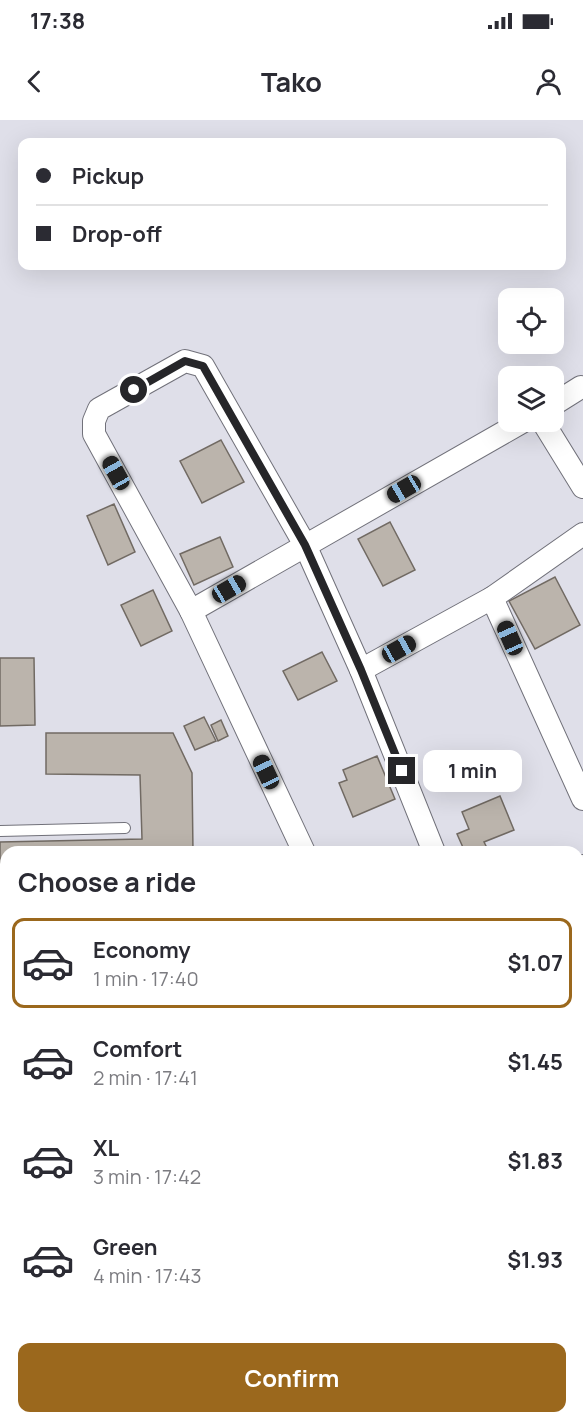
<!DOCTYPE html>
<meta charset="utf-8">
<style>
:root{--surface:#fff;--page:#f2f2f3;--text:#2b2b33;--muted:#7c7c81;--line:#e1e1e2;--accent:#9b681d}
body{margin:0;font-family:Manrope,sans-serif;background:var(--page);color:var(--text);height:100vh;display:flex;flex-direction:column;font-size:22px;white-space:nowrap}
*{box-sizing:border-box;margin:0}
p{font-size:20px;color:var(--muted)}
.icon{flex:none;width:33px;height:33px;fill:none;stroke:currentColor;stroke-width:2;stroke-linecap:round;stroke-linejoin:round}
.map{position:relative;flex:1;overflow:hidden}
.details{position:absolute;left:0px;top:726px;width:584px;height:578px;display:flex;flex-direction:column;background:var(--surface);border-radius:18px 18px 0 0;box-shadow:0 6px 24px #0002}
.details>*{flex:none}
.banner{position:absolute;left:18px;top:18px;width:548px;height:132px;border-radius:12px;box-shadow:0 6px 24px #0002;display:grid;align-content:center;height:132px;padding:0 18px;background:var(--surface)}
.buttons{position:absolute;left:498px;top:168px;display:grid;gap:12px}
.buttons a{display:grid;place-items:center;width:66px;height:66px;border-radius:12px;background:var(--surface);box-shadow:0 6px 24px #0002;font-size:30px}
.end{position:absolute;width:27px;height:27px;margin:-14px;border:8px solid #262629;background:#fff;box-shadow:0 0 0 3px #fff}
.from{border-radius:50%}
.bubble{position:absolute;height:42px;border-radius:12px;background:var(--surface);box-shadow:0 6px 24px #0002;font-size:20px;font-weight:700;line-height:42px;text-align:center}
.car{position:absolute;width:18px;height:36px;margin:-18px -9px;border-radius:8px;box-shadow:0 0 4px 2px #0007;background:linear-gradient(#222 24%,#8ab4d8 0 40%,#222 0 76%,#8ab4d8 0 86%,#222 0)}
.banner b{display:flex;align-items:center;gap:21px;height:57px;font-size:22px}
.banner b+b{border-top:2px solid var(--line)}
.banner i{width:15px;height:15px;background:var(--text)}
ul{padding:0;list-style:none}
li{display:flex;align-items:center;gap:18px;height:90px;margin:0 12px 9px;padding:0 6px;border:3px solid transparent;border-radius:12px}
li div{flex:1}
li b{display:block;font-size:22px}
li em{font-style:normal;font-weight:700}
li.selected{border-color:var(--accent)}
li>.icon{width:54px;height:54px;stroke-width:1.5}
h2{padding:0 18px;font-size:27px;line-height:72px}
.primary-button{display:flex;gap:12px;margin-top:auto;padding:12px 18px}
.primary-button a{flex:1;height:69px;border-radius:12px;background:var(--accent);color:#fff;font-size:24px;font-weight:700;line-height:69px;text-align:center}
.status{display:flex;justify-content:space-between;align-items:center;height:42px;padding:0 30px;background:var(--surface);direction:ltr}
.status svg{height:16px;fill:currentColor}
header{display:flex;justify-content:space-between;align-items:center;height:78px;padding:0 18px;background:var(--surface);font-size:27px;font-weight:700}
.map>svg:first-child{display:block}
</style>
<div class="status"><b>17:38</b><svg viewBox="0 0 49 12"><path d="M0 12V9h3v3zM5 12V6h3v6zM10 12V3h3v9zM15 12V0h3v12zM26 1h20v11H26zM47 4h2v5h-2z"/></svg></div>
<header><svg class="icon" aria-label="back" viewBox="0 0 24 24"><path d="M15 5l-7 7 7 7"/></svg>Tako<svg class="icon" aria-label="person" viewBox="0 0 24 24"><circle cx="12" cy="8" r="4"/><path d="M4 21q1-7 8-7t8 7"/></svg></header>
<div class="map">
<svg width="583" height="1303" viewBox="0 0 583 1303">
<rect width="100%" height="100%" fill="#dfdfe9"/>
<g fill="#bbb4ac" stroke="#716a63" stroke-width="1.5">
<path d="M221,320L244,362L202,383L180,341Z"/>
<path d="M114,384L135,432L108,445L87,396Z"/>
<path d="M390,402L415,450L383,466L358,419Z"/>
<path d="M220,417L233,447L194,465L180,434Z"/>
<path d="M555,457L580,505L535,529L509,481Z"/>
<path d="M153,470L172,511L141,526L121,485Z"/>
<path d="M322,532L337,561L298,580L283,551Z"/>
<path d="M0,538H34L35,605L0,606Z"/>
<path d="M204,597L216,621L195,630L184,606Z"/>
<path d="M221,600L228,616L218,621L211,605Z"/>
<path d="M46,613H173L192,653L193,732H6V776H0V722L142,719L140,655L46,654Z"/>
<path d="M377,636L395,679L353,697L339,663L347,660L343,650Z"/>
<path d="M500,676L514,710L484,722L487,728L478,732H465L457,714L469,709L462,692Z"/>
<path d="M582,815L583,873L578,876V817Z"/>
<rect x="0" y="846" width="6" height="57"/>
<path d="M583,899V940L578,923V901Z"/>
<path d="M583,1007V1037L578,1039V1008Z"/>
<path d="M581,1272L583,1295L578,1296V1273Z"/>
<path d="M259,1298H299L300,1303H260Z"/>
<path d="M343,1298H387L388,1303H344Z"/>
<path d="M508,1298H541L542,1303H509Z"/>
<path d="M544,1298H572L552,1303H546Z"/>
</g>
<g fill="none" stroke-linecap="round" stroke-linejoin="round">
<defs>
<g id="lane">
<path d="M0,711L125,708"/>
<path d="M0,812H6"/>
</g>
<g id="street">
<path d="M554,284L581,267"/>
<path d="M543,302L583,367"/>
<path d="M492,478L583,679"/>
<path d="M191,491L522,302"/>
<path d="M361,550L492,478L583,414"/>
<path d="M304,732L191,491L94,314V301L99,289L185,241L203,246L305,425L361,550L434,732"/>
<path d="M578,748L583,746"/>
<path d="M578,892L583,890"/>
<path d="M578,1181L583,1199"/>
<path d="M0,1251L6,1246"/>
<path d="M168,1303L173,1298"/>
</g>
</defs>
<use href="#lane" stroke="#71717a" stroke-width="12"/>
<use href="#street" stroke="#71717a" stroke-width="24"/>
<use href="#lane" stroke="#fff" stroke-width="10"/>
<use href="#street" stroke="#fff" stroke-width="22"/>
</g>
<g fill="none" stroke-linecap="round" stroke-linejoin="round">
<path stroke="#262629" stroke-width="8" d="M134,270L185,241L203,246L305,425L361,550L402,651"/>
</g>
</svg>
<div class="buttons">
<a><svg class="icon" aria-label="locate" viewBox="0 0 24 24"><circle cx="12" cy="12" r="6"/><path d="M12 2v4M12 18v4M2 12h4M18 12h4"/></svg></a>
<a><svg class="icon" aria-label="layers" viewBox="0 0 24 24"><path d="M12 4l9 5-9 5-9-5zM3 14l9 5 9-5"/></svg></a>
</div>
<i class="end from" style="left:134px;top:270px"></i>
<i class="end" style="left:402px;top:651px"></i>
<div class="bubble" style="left:423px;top:630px;width:99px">1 min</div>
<i class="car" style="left:116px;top:353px;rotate:331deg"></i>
<i class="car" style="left:404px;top:369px;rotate:240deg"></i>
<i class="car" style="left:229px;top:469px;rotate:60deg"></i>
<i class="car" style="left:510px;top:518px;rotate:336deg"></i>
<i class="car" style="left:399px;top:529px;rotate:61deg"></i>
<i class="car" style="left:266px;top:652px;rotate:335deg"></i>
<div class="banner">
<b><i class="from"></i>Pickup</b>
<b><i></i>Drop-off</b>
</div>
<section class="details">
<h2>Choose a ride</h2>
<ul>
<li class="selected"><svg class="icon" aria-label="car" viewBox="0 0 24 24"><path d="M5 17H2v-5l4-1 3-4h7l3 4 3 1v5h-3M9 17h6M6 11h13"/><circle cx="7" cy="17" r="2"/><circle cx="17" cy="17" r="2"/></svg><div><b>Economy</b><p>1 min · 17:40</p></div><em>$1.07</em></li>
<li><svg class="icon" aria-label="car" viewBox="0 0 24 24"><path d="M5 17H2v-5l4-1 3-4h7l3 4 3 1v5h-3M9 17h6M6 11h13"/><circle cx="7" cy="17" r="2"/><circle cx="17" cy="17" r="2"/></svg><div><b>Comfort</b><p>2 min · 17:41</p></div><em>$1.45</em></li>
<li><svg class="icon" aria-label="car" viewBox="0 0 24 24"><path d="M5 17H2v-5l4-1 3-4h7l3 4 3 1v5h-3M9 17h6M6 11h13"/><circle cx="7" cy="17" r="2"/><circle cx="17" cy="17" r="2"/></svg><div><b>XL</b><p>3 min · 17:42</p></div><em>$1.83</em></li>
<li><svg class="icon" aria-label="car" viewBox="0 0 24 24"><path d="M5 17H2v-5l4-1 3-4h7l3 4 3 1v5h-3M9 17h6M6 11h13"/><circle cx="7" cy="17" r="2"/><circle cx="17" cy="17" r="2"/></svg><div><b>Green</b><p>4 min · 17:43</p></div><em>$1.93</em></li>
</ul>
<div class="primary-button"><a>Confirm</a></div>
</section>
</div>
